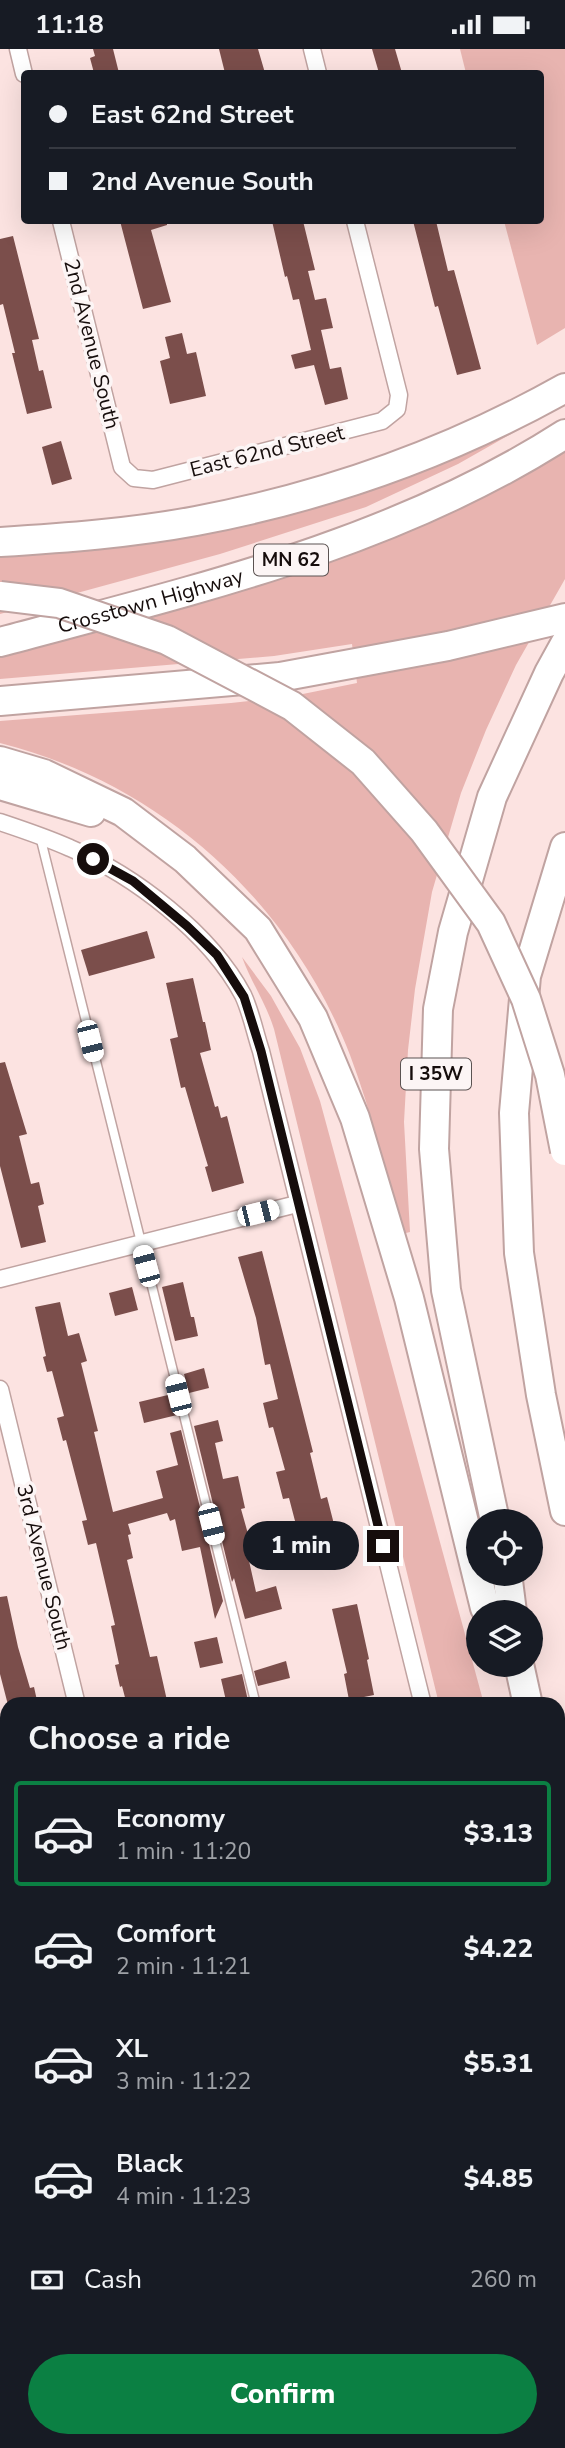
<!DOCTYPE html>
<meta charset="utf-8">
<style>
:root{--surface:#171b24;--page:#242831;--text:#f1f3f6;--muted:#9ea1a6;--line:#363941;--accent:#0b8043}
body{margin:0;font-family:"Nunito Sans",sans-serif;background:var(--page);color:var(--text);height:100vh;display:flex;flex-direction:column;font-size:26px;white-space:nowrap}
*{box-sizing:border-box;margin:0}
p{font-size:23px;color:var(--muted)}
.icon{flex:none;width:38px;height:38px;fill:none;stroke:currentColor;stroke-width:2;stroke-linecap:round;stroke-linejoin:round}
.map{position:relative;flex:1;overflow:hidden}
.sheet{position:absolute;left:0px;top:1648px;width:565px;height:751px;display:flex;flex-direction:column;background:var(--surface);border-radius:21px 21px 0 0;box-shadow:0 7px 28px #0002}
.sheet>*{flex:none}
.hud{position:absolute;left:21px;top:21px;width:523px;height:154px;border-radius:7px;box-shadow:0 7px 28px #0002;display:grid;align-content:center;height:154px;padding:0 28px;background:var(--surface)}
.buttons{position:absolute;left:466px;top:1460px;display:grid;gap:14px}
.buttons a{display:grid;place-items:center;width:77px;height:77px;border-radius:50%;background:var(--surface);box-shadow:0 7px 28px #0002;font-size:35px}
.end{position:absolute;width:32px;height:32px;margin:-16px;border:9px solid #160d0c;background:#fff;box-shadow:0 0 0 4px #fff}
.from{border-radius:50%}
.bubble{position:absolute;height:49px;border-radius:24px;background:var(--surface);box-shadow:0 7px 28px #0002;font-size:23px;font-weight:800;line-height:49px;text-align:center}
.car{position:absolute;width:21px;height:42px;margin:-21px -10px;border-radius:9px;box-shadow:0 0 5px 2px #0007;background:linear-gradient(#fff 24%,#345 0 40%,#fff 0 76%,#345 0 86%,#fff 0)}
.hud b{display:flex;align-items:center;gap:24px;height:66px;font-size:26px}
.hud b+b{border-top:2px solid var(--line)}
.hud i{width:18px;height:18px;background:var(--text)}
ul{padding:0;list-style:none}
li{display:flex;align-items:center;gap:21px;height:105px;margin:0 14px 10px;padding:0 14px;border:4px solid transparent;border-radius:7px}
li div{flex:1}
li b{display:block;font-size:26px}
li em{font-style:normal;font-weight:800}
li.current{border-color:var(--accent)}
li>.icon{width:63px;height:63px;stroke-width:1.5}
h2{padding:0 28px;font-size:32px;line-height:84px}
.pay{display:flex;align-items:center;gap:18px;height:77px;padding:0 28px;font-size:26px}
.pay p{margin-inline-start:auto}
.primary-button{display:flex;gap:14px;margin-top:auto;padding:14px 28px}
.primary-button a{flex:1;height:80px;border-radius:42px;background:var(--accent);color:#fff;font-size:28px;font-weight:800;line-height:80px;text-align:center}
.status{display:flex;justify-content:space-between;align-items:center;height:49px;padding:0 35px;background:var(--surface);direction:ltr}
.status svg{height:19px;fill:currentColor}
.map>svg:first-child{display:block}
</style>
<div class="status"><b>11:18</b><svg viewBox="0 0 49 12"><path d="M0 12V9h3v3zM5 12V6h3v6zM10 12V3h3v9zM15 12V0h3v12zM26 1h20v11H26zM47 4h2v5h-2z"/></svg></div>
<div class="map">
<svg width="565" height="2399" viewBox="0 0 565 2399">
<rect width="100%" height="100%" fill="#fce3e1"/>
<g fill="#e8b4b0">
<path d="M460,0H565V279L537,296L504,172H541V24H466Z"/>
<path d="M524,370L527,376L458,415L366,458L220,505L0,565V502L107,494Z"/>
<path d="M565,397V530L516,616L486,681L461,744L432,843L415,940L408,1001L404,1073L410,1183L402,1185C386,1125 372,1064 350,1006C290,852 162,735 0,694V672L231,654L293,647L357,634L352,595L274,607L0,630V608L68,588Z"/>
<path d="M242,908L271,947L300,999L320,1052L484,1655H439L274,980C266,954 251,933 242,908Z"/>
</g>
<g fill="#7b4e4b">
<path d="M93,0H113L119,24H94L90,9L95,7Z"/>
<path d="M219,0H258L265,24H225Z"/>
<path d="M372,0H395L402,24H379Z"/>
<path d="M120,172H167V176L151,181L171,253L143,260Z"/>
<path d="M272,172H303L315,221L308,222L315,251L326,249L333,279L321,281L330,320L341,318L348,350L325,356L314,316L295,320L291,306L311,301L299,250L293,251L287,227L285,228Z"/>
<path d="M413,172H436L448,222L454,221L481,320L457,326L438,257L435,258Z"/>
<path d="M13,187L39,290L32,291L39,322L43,321L52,359L27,365L12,304H15L3,255L0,256V190Z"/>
<path d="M182,284L187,305L196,303L206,347L170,355L160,312L170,309L165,288Z"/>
<path d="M61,392L72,430L52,436L42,398Z"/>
<path d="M147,882L155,909L89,927L81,901Z"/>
<path d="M193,929L203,973H205L211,1001L200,1004L215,1058L218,1057L221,1069L227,1067L244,1134L212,1143L205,1118L208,1117L205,1107L185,1038L181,1039L170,990L178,988L166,934Z"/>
<path d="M5,1013L27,1085L19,1087L31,1135L39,1133L44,1155L38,1157L46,1193L21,1199L0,1117V1014Z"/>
<path d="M262,1202L313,1403L310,1404L321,1450L327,1448L343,1510L304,1518L300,1491L289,1449L283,1450L276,1423L285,1421L273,1378L269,1379L263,1354L278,1350L270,1315L265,1316L256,1269L238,1208Z"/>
<path d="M183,1233L191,1268H194L198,1287L175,1292L162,1238Z"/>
<path d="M132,1238L138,1261L115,1267L109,1244Z"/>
<path d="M60,1253L68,1287L79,1284L87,1312L81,1314L98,1382L94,1383L113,1463L163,1449L156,1422L178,1416L170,1384L181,1381L223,1552L215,1570L200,1498L182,1502L175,1470L170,1472L167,1464L128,1475L131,1485L128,1486L133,1509L127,1511L150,1608L157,1607L168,1656H127L122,1637L120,1638L115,1616L119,1615L111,1577L115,1576L96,1494L88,1496L82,1472L87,1471L66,1391L63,1392L57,1369L64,1367L52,1322L47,1323L43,1308L46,1307L35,1258Z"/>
<path d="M204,1319L209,1339L189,1344L184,1325Z"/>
<path d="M172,1345L177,1366L144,1374L139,1353Z"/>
<path d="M218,1371L223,1392L215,1394L223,1430L238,1427L245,1459L241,1460L250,1492L245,1494L256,1543L276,1537L282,1560L245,1570L234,1529L232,1533L194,1377Z"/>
<path d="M7,1547L18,1598L30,1639L34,1638L38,1656H8L0,1625V1548Z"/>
<path d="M357,1555L369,1610L367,1611L374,1646L349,1651L344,1625L347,1624L332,1560Z"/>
<path d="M217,1588L223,1614L200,1619L194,1593Z"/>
<path d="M286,1612L290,1629L258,1637L254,1622Z"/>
<path d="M242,1625L249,1656H227L221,1630Z"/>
</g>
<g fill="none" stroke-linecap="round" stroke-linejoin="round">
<defs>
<path id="service" d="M40,787L256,1656"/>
<g id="minor">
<path d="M18,0L24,25"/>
<path d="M312,0L318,24"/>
<path d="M61,172L122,418L134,429L153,431L382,372L397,360L399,346L355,172"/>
<path d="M0,773C24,781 48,789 70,799C134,826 210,884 243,946C251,963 255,984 261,1002L423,1656"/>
<path d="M0,1230L297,1155"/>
<path d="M0,1340L77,1656"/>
<path d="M0,2014L7,2042"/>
<path d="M0,2055L7,2053"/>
<path d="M558,2213L565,2241"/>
<path d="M0,2264L7,2262"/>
<path d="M90,2392L92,2399"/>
</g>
<g id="tertiary">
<path d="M558,1700L565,1698"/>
<path d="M0,1842L7,1840"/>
</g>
<g id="motorway">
<path d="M0,493C66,489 131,484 196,472C324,448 451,403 565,339"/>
<path id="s1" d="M0,593C194,541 394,495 565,385"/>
<path d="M0,652L280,628L448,597L565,569"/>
<path d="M0,712L44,725L123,763L185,810L258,880L313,969L355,1069L409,1249L485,1559L488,1563"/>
<path d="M0,736L91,763"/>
<path d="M565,798L526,927L514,1064L519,1204L541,1346L565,1462"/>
<path d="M495,1472L446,1241L434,1100L438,960L453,883L492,748L549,624L565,595"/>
<path d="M507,1524L512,1563"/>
<path d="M519,1615L528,1656"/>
<path d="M558,1780L565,1811"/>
<path d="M558,2096L565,2124"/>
</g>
</defs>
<use href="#service" stroke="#c0a3a1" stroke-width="11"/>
<use href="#minor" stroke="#c0a3a1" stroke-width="19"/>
<use href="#tertiary" stroke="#c0a3a1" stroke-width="23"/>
<use href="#motorway" stroke="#c0a3a1" stroke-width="32"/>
<use href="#service" stroke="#fff" stroke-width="8"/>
<use href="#minor" stroke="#fff" stroke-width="16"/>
<use href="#tertiary" stroke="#fff" stroke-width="19"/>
<use href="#motorway" stroke="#fff" stroke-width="28"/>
<defs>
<path id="motorway-bridge" d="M0,547L59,554L167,591L292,657L363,713L424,782L491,874L526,950L550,1026L565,1102"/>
</defs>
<use href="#motorway-bridge" stroke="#c0a3a1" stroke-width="32" stroke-linecap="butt"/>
<use href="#motorway-bridge" stroke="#fff" stroke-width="28"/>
</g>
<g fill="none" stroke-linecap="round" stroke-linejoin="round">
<path stroke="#160d0c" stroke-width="9" d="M93,810L133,832L187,877L217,906L244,948L261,1002L383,1497"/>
</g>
<g text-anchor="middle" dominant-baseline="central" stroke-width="7" stroke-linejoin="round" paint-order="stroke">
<g fill="#fcf5f5" stroke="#5b5352" stroke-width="2">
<rect x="254" y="495.5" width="74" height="31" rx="5"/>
<rect x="401" y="1009.5" width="70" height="31" rx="5"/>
</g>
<g font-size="19" font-weight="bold" fill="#160d0c">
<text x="291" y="511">MN 62</text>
<text x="436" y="1025">I 35W</text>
</g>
<g font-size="21" fill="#160d0c" stroke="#fcf5f5">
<text transform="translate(92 295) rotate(76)">2nd Avenue South</text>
<text transform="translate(267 402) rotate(-14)">East 62nd Street</text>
<text stroke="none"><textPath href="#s1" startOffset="156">Crosstown Highway</textPath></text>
<text transform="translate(44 1518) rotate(76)">3rd Avenue South</text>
</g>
</g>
</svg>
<div class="buttons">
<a><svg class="icon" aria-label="locate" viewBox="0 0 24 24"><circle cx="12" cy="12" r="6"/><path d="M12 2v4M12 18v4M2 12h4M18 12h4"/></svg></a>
<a><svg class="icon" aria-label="layers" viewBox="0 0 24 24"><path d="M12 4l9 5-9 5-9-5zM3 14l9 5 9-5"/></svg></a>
</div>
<i class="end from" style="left:93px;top:810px"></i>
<i class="end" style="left:383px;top:1497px"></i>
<div class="bubble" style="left:243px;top:1472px;width:116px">1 min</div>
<i class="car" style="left:90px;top:992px;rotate:166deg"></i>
<i class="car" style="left:258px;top:1164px;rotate:76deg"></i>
<i class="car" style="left:146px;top:1217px;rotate:345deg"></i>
<i class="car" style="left:178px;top:1346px;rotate:346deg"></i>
<i class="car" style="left:211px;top:1475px;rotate:166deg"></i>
<div class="hud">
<b><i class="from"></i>East 62nd Street</b>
<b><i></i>2nd Avenue South</b>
</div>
<section class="sheet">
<h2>Choose a ride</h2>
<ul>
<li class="current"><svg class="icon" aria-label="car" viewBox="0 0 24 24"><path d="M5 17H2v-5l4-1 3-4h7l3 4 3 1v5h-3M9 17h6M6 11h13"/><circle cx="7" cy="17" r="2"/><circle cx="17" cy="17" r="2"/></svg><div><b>Economy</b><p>1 min · 11:20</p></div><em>$3.13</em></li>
<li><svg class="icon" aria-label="car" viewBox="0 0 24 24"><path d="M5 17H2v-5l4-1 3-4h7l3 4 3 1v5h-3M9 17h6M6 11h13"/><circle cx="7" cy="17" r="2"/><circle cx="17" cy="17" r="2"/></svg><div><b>Comfort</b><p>2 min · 11:21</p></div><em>$4.22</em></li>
<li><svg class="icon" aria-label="car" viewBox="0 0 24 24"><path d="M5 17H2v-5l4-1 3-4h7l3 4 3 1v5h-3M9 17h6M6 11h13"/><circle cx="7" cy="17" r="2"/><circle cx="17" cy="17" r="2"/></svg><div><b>XL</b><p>3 min · 11:22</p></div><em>$5.31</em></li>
<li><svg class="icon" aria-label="car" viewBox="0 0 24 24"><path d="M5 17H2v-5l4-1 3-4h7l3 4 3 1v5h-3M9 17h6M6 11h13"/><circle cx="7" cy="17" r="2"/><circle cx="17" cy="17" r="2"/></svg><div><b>Black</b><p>4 min · 11:23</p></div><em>$4.85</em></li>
</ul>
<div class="pay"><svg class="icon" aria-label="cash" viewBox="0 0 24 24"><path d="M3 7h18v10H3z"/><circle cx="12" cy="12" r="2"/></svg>Cash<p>260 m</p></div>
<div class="primary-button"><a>Confirm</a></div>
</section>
</div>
